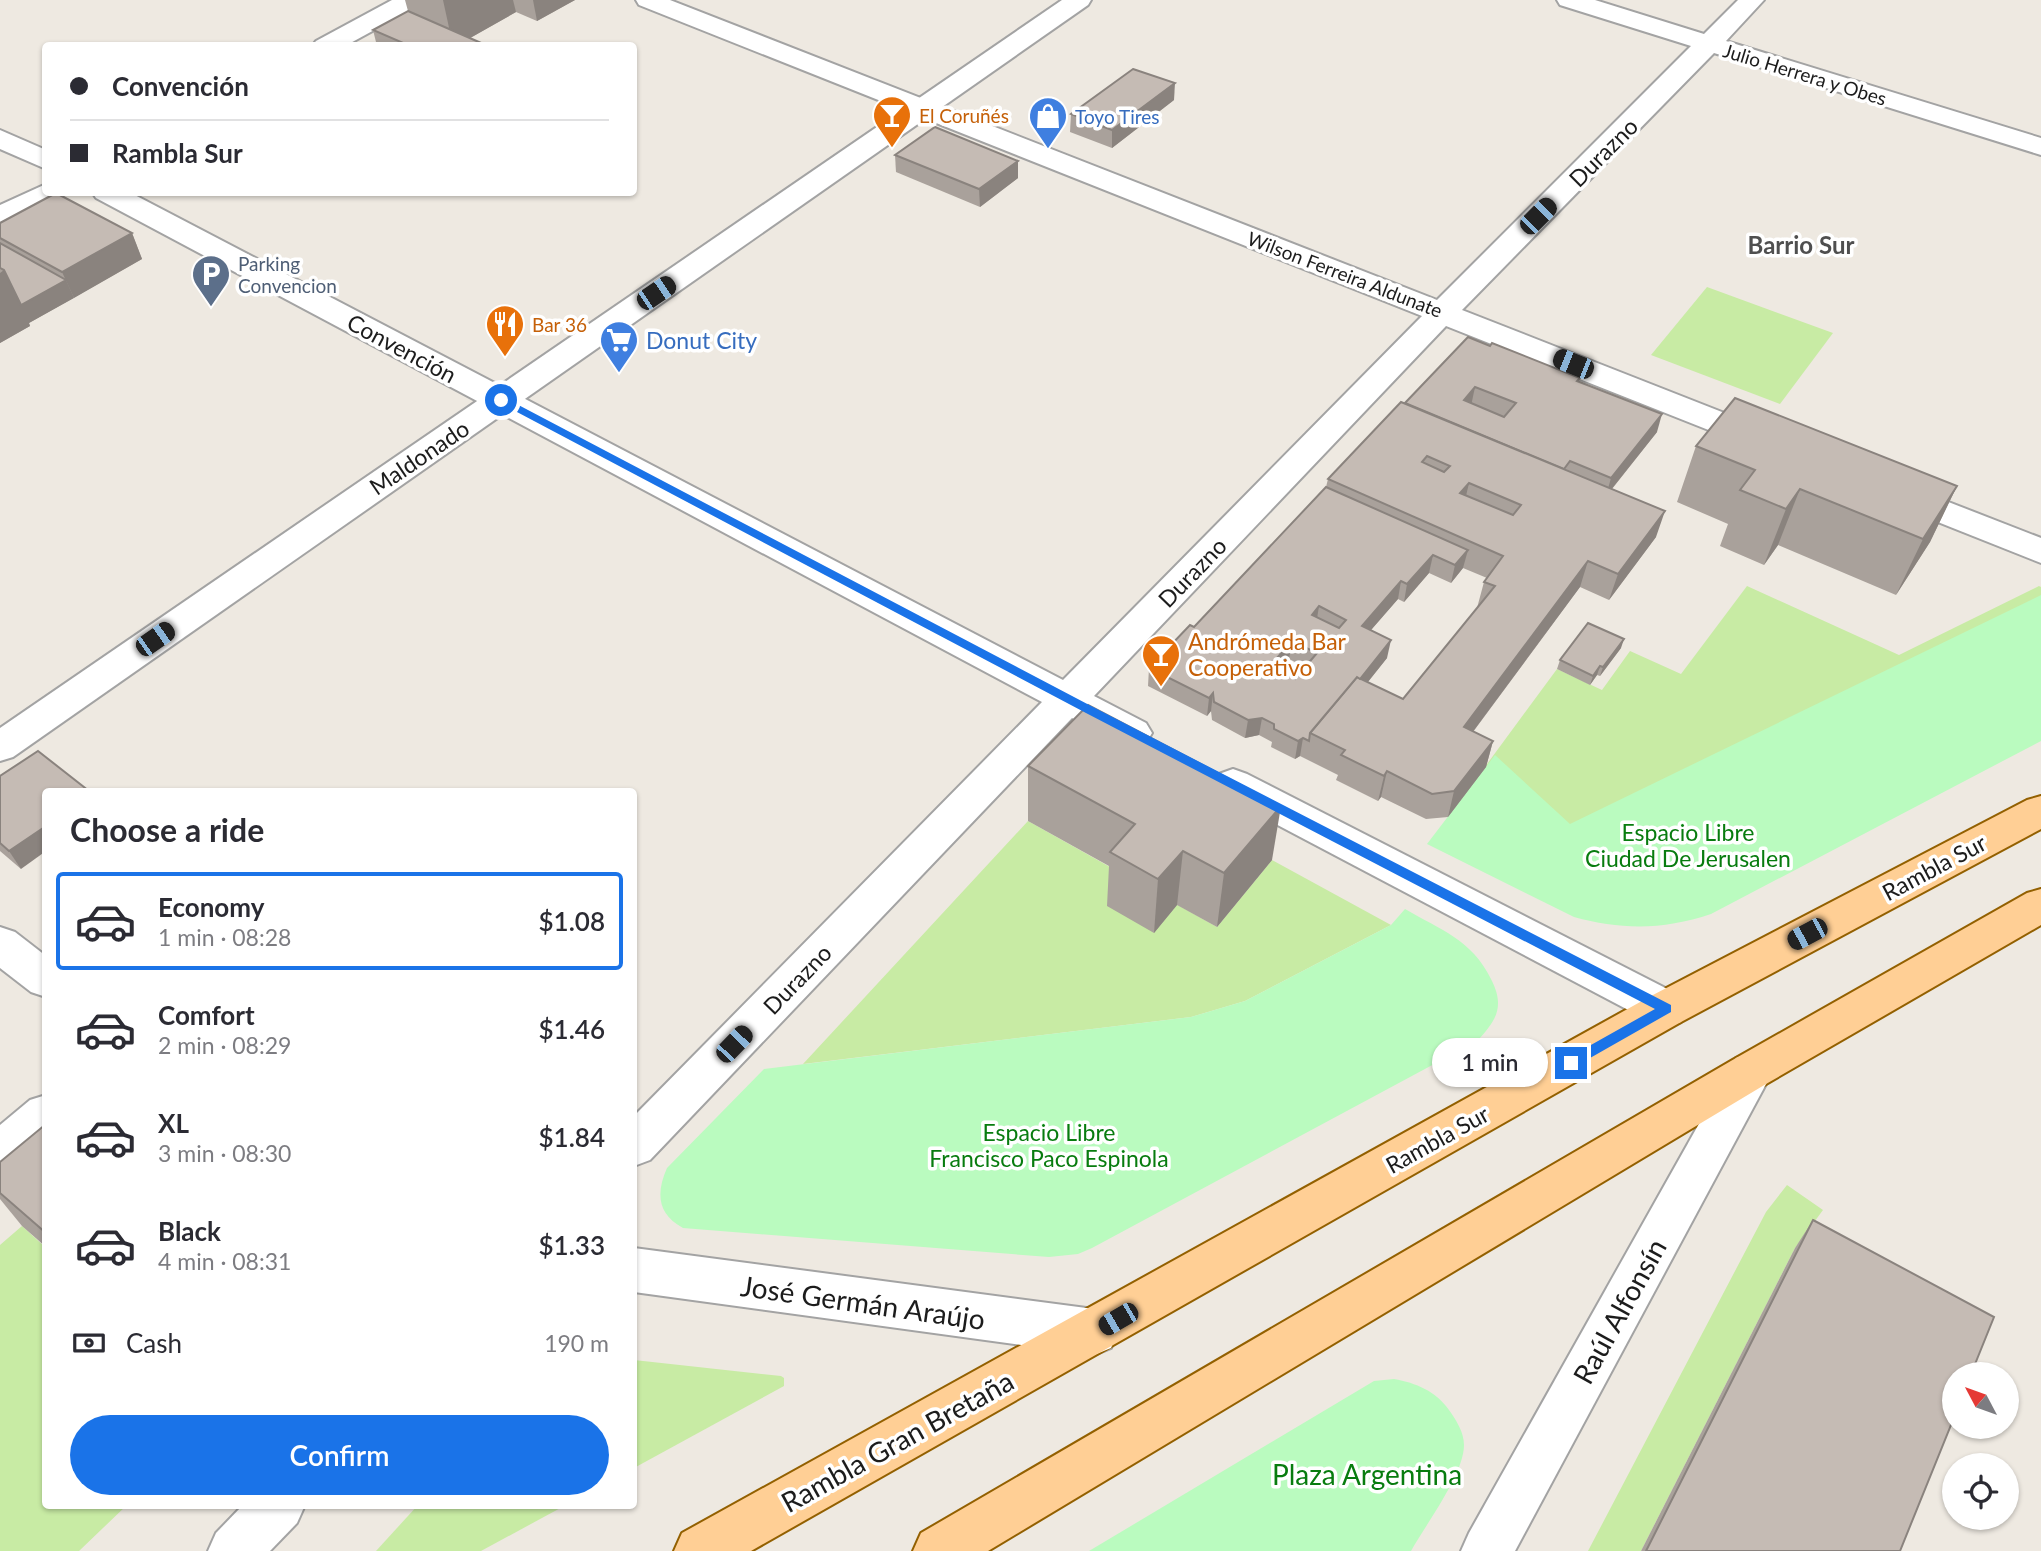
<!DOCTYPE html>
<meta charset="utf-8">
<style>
:root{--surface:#fff;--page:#f7f7f7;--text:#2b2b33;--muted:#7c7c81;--line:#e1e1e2;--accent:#1a73e8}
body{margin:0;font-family:Lato,sans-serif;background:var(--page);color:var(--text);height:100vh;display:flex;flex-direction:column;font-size:26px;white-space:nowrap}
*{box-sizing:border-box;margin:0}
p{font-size:23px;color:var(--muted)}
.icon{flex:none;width:38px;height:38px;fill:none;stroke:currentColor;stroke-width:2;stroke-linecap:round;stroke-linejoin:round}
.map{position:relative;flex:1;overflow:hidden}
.side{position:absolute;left:42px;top:788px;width:595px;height:721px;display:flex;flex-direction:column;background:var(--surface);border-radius:7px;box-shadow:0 2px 5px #0004}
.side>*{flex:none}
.hud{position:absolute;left:42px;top:42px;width:595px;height:154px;border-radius:7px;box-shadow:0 2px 5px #0004;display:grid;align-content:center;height:154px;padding:0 28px;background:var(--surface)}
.needle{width:46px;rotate:311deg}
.controls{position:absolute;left:1942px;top:1362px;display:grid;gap:14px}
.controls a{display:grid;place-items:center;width:77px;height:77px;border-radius:50%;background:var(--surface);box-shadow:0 2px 5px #0004;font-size:35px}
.end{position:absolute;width:32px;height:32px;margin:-16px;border:9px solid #1a73e8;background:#fff;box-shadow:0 0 0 4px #fff}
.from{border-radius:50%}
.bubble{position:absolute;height:49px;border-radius:24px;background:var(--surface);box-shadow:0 2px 5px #0004;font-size:23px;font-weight:600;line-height:49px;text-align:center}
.car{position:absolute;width:21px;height:42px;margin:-21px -10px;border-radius:9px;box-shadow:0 0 5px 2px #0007;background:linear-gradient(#222 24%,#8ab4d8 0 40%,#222 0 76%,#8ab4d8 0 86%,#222 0)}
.hud b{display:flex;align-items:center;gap:24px;height:66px;font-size:26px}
.hud b+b{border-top:2px solid var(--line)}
.hud i{width:18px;height:18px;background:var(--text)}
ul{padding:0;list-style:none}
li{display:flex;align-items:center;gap:21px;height:98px;margin:0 14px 10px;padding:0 14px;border:4px solid transparent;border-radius:7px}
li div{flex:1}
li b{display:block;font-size:26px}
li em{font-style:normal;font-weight:600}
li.selected{border-color:var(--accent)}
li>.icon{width:63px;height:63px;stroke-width:1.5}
h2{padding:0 28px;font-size:32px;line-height:84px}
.pay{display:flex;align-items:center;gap:18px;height:77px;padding:0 28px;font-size:26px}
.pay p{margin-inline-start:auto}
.primary-button{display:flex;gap:14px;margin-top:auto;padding:14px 28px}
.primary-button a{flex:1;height:80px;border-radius:42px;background:var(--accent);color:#fff;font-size:28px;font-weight:600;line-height:80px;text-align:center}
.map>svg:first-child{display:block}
</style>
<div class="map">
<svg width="2041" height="1551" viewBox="0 0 2041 1551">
<rect width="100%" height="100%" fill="#eee9e1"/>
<g fill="#c8eba4">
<path d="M1707,287L1833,333L1780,404L1651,355Z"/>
<path d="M1747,586L1899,655L2039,586L2041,587V608L1511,864L1448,817L1557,669L1602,690L1630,651L1681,674Z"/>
<path d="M1028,821L1217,927L1272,860L1391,925L1245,1001L1191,1017L803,1064Z"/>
<path d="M1787,1185L1823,1210L1795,1248L1641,1551H1588L1766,1212Z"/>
<path d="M22,1226L45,1247L46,1505H127L79,1551H0V1245Z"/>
<path d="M634,1360L781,1376L784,1378V1386L634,1468Z"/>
<path d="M418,1505H566L481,1551H376Z"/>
</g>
<g fill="#bafbbf">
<path d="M2041,595V741L1711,914C1664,930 1621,930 1574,917L1427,844L1495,755L1570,824Z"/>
<path d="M1405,909C1441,930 1472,940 1491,979C1505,1006 1497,1020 1477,1041L1092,1248L1078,1254L1049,1257L683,1228C657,1214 656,1193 667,1168L764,1069L1191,1017L1245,1001L1391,925Z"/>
<path d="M1394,1379C1416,1383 1436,1391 1449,1410C1456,1420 1464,1432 1464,1445C1464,1474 1426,1524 1411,1551H1089L1374,1381Z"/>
</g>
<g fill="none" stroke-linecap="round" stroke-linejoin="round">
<defs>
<g id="minor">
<path d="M636,0H670L1437,300L1691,46L1560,5L1557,0H1595L1704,34L1738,0H1764L1726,41L2041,138V155L1714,53L1462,310L1778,434L1782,441L1778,448L1766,451L1754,448L1446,326L1094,696L1146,723L1152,733L1146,743C1120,751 1095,730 1072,718L650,1160L634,1166V1116L1042,702L96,198L92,192H129L1063,680L1422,316L639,5Z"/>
<path d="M0,130L46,150V169L0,149Z"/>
<path d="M1897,482L2041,538V563L1885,501L1880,493L1885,485Z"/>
<path d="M1233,769L1247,774L1681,996L1687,1009L1681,1022L1666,1027L1651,1022L1219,794L1214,784L1219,774Z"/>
<path d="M0,927L15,932L46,956V997L31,992L0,968Z"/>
<path d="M1751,1052L1766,1058L1773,1071L1515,1551H1461L1469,1533L1736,1058Z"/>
<path d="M46,1095V1141L16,1166L0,1172V1125L30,1100Z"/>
<path d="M634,1248L1094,1309L1111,1316L1118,1332L1111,1348L1094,1355L634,1292Z"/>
<path d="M243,1505H305L297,1523L270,1551H208L216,1533Z"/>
</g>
<g id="tertiary">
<path d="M392,0H423L420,5L345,46H312L316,41Z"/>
<path d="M1062,0H1091L1088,5L13,757L0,761V728Z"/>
<path d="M46,184V192H60L56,198L0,225V205Z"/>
</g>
<g id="primary">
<path d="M2041,796V829L1681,1022L751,1551H674L682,1533L1651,996L2027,800Z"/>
<path d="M2041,889V925L1766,1084L988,1551H913L921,1533L1736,1058L2027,893Z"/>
</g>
</defs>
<use href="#minor" stroke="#a3a3a3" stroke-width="4"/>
<use href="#tertiary" stroke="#a3a3a3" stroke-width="4"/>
<use href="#primary" stroke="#936000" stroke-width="4"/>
<use href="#minor" fill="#fff" fill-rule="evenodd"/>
<use href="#tertiary" fill="#fff" fill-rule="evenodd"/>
<use href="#primary" fill="#ffcf95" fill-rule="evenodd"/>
</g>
<g fill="#a9a19b" fill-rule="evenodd">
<path d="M405,0H575L537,21L516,12L470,38L488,46H377L373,30L408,11Z"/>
<path d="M1174,100L1112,148L1070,132L1071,114Z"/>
<path d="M895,155L1018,178L980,207L896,172Z"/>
<path d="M0,223L132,233L142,259L29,323L30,326L0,343Z"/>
<path d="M1468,337L1580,378L1579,382L1657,432L1612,489L1656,537L1609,600L1580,587L1473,732L1493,741L1486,767L1448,817L1426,819L1381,797L1378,801L1336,780L1338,775L1300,756L1295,759L1271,747L1272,742L1259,735L1245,738L1212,720L1211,711L1207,716L1148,686L1149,668L1194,627L1326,487L1328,479L1405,403ZM1463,568L1487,578L1484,582L1477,608L1403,699L1368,682L1387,658L1370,631L1398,599L1404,602L1429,573L1451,583ZM1289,659L1305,667L1295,679L1278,671Z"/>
<path d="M1696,446L1957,486L1930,542L1896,595L1778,545L1764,565L1720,546L1728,524L1677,502Z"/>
<path d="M1621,648L1600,676L1597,675L1590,685L1557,669L1560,660Z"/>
<path d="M1028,766L1272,860L1217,927L1177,905L1154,933L1107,906L1109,866L1028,821Z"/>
<path d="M0,776L21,869L0,851Z"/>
<path d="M46,1124V1247L22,1226L0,1199V1162Z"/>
<path d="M1813,1220L1900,1551H1641L1795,1248Z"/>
</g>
<g fill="#8a837e">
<path d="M443,0H513L516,12L456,46H453Z"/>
<path d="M533,0H575L537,21Z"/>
<path d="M1175,83L1174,100L1112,148V130Z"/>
<path d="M1018,161V178L980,207L979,189Z"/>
<path d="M132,233L142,259L74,298L62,272Z"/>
<path d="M4,270L66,280L74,298L29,323L30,326L0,343V273Z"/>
<path d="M1475,387L1471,406L1464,400Z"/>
<path d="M1662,414L1657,432L1606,496L1611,478Z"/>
<path d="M1469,483L1463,509L1460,493Z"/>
<path d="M1957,486L1930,542L1896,595L1923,539Z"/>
<path d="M1800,489L1778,545L1764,565L1786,509Z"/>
<path d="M1665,511L1656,537L1609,600L1618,574Z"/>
<path d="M1468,550L1463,568L1451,583L1455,565Z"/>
<path d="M1433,555L1429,573L1404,602L1407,584Z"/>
<path d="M1588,561L1580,587L1457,753L1464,727Z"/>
<path d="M1401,581L1398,599L1358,645L1362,626Z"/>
<path d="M1319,606L1316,625L1312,615Z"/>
<path d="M1624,639L1621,648L1600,676L1603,667Z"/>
<path d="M1391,640L1387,658L1322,739L1314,735Z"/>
<path d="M1292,641L1289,659L1267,685L1269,667Z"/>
<path d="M1600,666L1597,675L1590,685L1593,676Z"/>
<path d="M1213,693L1211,711L1207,716L1209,698Z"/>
<path d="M1262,718L1259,735L1245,738L1248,720Z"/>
<path d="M1303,738L1300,756L1295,759L1298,741Z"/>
<path d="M1493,741L1486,767L1448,817L1454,791Z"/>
<path d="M1387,771L1381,797L1378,801L1384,776Z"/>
<path d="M1281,806L1272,860L1217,927L1224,873Z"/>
<path d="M46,826V851L21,869L9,851Z"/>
<path d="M1183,851L1177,905L1154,933L1158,879Z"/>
</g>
<g fill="#c5bbb4" stroke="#8a837e" stroke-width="2" fill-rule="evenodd">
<path d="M408,11L488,46H410L373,30Z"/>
<path d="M1133,69L1175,83L1112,130L1071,114Z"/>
<path d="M935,127L1018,161L979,189L895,155Z"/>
<path d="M56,193L132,233L62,272L0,238V223Z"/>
<path d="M0,243L66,280L21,305L4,270L0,268Z"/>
<path d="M1468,337L1490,346L1492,343L1580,378L1577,381L1662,414L1611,478L1570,461L1564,469L1405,403ZM1475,387L1516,403L1504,417L1464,400Z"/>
<path d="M1735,398L1957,486L1923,539L1800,489L1786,509L1740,490L1755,470L1696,446Z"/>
<path d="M1401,402L1665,511L1618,574L1588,561L1464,727L1493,741L1454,791L1432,794L1387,771L1384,776L1341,755L1345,750L1310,733L1357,677L1403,699L1495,586L1484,582L1503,556L1328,479ZM1427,456L1450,466L1444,472L1422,462ZM1469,483L1521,505L1513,515L1460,493Z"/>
<path d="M1326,487L1468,550L1455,565L1433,555L1407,584L1401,581L1362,626L1391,640L1360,679L1357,677L1310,733L1309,741L1303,738L1298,741L1274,729V724L1262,718L1248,720L1214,702L1213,693L1209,698L1149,668L1190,625L1194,627ZM1319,606L1346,620L1339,628L1312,615ZM1292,641L1317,653L1295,679L1269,667Z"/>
<path d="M1588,623L1624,639L1603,667L1600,666L1593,676L1560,660Z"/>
<path d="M1088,705L1281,806L1224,873L1183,851L1158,879L1110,852L1135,824L1028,766Z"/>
<path d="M38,751L89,791H46V826L9,851L0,843V776Z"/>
<path d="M46,1124V1233L0,1193V1162Z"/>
<path d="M1813,1220L1994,1317L1971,1374H1955V1415L1900,1551H1646Z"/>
</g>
<path fill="#1a73e8" d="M498,398H505L1093,707L1671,1005V1012L1576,1066H1566V1059L1655,1009L1086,713L498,402Z"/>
<defs>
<symbol id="bar-pin" viewBox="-11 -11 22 30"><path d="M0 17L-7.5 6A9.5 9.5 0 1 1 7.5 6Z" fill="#e8710a" stroke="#fff"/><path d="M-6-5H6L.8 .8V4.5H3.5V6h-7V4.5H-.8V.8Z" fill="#fff"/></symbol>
<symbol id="shop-pin" viewBox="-11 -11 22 30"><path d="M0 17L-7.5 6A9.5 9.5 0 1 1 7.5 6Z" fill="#3f7fe0" stroke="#fff"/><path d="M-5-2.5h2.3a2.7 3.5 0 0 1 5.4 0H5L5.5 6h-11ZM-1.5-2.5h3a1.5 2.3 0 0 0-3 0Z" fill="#fff"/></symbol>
<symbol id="parking-pin" viewBox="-11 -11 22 30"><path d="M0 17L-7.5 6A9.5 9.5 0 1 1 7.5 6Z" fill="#5c6f8a" stroke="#fff"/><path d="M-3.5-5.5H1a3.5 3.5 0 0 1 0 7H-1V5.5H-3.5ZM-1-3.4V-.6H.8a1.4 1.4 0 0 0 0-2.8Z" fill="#fff"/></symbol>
<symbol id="restaurant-pin" viewBox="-11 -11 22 30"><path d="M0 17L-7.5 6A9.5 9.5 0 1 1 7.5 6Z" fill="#e8710a" stroke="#fff"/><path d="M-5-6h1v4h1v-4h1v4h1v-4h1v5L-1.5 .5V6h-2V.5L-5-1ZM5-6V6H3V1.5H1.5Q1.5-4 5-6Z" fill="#fff"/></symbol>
<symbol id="supermarket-pin" viewBox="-11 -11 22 30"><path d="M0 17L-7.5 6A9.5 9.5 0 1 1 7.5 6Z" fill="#3f7fe0" stroke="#fff"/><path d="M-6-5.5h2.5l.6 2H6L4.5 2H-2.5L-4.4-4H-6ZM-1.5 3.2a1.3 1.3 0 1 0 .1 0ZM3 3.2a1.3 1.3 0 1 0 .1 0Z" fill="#fff"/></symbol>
</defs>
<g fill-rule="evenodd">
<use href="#bar-pin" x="870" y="93" width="44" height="60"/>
<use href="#shop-pin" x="1026" y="94" width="44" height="60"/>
<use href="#parking-pin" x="189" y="252" width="44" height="60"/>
<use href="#restaurant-pin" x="483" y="302" width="44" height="60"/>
<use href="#supermarket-pin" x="597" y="318" width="44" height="60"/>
<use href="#bar-pin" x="1139" y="632" width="44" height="60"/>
</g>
<g text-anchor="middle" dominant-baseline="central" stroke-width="7" stroke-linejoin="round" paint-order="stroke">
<g font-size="19" fill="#1c1c1c" stroke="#fff">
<text transform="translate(1805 74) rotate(17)">Julio Herrera y Obes</text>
<text transform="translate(1345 274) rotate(21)">Wilson Ferreira Aldunate</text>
</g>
<g font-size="19" fill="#c56008" stroke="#fff" text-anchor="start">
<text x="919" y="115">El Coruñés</text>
<text x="532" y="324">Bar 36</text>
</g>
<g font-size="19" fill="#366cbe" stroke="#fff" text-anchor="start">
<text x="1075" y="116">Toyo Tires</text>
</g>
<g font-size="19" fill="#4e5e75" stroke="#fff" text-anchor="start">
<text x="238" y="263">Parking<tspan x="238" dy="22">Convencion</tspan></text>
</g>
<g font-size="23" fill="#1c1c1c" stroke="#fff">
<text transform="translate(1603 152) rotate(-45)">Durazno</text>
<text transform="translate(402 348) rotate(28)">Convención</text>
<text transform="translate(419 457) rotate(-34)">Maldonado</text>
<text transform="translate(1192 572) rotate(-46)">Durazno</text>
<text transform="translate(1934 867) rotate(-28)">Rambla Sur</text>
<text transform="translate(797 979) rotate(-46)">Durazno</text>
<text transform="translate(1437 1139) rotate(-29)">Rambla Sur</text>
</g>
<g font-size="23" fill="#366cbe" stroke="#fff" text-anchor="start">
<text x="646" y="340">Donut City</text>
</g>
<g font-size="23" fill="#c56008" stroke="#fff" text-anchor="start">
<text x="1188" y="641">Andrómeda Bar<tspan x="1188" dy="26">Cooperativo</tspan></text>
</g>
<g font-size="23" fill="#087c0f" stroke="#fff">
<text x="1688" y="832">Espacio Libre<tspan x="1688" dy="26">Ciudad De Jerusalen</tspan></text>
<text x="1049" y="1132">Espacio Libre<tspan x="1049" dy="26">Francisco Paco Espinola</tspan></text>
</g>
<g font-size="24" font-weight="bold" fill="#4f4f4f" stroke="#fff">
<text x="1801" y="244">Barrio Sur</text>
</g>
<g font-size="28" fill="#1c1c1c" stroke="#fff">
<text transform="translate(863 1302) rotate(8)">José Germán Araújo</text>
<text transform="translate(1619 1311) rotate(-61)">Raúl Alfonsín</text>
<text transform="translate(897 1441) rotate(-29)">Rambla Gran Bretaña</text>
</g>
<g font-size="28" fill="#087c0f" stroke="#fff">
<text x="1367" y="1474">Plaza Argentina</text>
</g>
</g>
</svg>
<div class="controls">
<a><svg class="needle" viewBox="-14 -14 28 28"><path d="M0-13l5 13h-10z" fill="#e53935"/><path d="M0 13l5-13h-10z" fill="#7c7c81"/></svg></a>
<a><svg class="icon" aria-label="locate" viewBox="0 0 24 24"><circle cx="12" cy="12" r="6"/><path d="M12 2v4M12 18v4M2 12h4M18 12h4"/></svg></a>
</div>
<i class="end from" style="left:501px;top:400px"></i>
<i class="end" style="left:1571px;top:1063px"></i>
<div class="bubble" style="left:1432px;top:1038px;width:116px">1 min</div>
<i class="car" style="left:1538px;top:216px;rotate:45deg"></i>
<i class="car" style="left:656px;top:293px;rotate:56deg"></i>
<i class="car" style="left:1573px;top:364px;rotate:292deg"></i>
<i class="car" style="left:155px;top:639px;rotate:55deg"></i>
<i class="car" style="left:1807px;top:934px;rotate:242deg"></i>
<i class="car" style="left:734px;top:1044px;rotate:44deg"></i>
<i class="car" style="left:1118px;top:1319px;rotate:240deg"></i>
<div class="hud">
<b><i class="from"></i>Convención</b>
<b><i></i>Rambla Sur</b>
</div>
<section class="side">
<h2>Choose a ride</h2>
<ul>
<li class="selected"><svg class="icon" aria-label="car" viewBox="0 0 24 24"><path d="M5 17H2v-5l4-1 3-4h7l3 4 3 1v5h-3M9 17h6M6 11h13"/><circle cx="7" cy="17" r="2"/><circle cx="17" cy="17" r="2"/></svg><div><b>Economy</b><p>1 min · 08:28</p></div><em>$1.08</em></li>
<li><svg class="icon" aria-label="car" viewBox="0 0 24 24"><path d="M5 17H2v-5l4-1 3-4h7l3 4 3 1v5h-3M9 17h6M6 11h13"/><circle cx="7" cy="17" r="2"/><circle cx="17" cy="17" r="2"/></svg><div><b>Comfort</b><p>2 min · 08:29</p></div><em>$1.46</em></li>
<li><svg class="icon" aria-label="car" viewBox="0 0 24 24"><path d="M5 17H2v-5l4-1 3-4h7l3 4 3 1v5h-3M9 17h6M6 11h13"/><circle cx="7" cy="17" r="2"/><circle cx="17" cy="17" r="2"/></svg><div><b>XL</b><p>3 min · 08:30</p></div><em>$1.84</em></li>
<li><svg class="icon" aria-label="car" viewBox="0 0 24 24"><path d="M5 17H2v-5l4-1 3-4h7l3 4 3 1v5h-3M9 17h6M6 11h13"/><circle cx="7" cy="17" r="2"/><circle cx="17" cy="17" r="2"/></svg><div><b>Black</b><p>4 min · 08:31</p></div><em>$1.33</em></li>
</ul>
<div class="pay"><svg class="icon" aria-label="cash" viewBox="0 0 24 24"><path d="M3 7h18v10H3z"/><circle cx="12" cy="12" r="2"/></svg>Cash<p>190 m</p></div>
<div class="primary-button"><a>Confirm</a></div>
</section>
</div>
